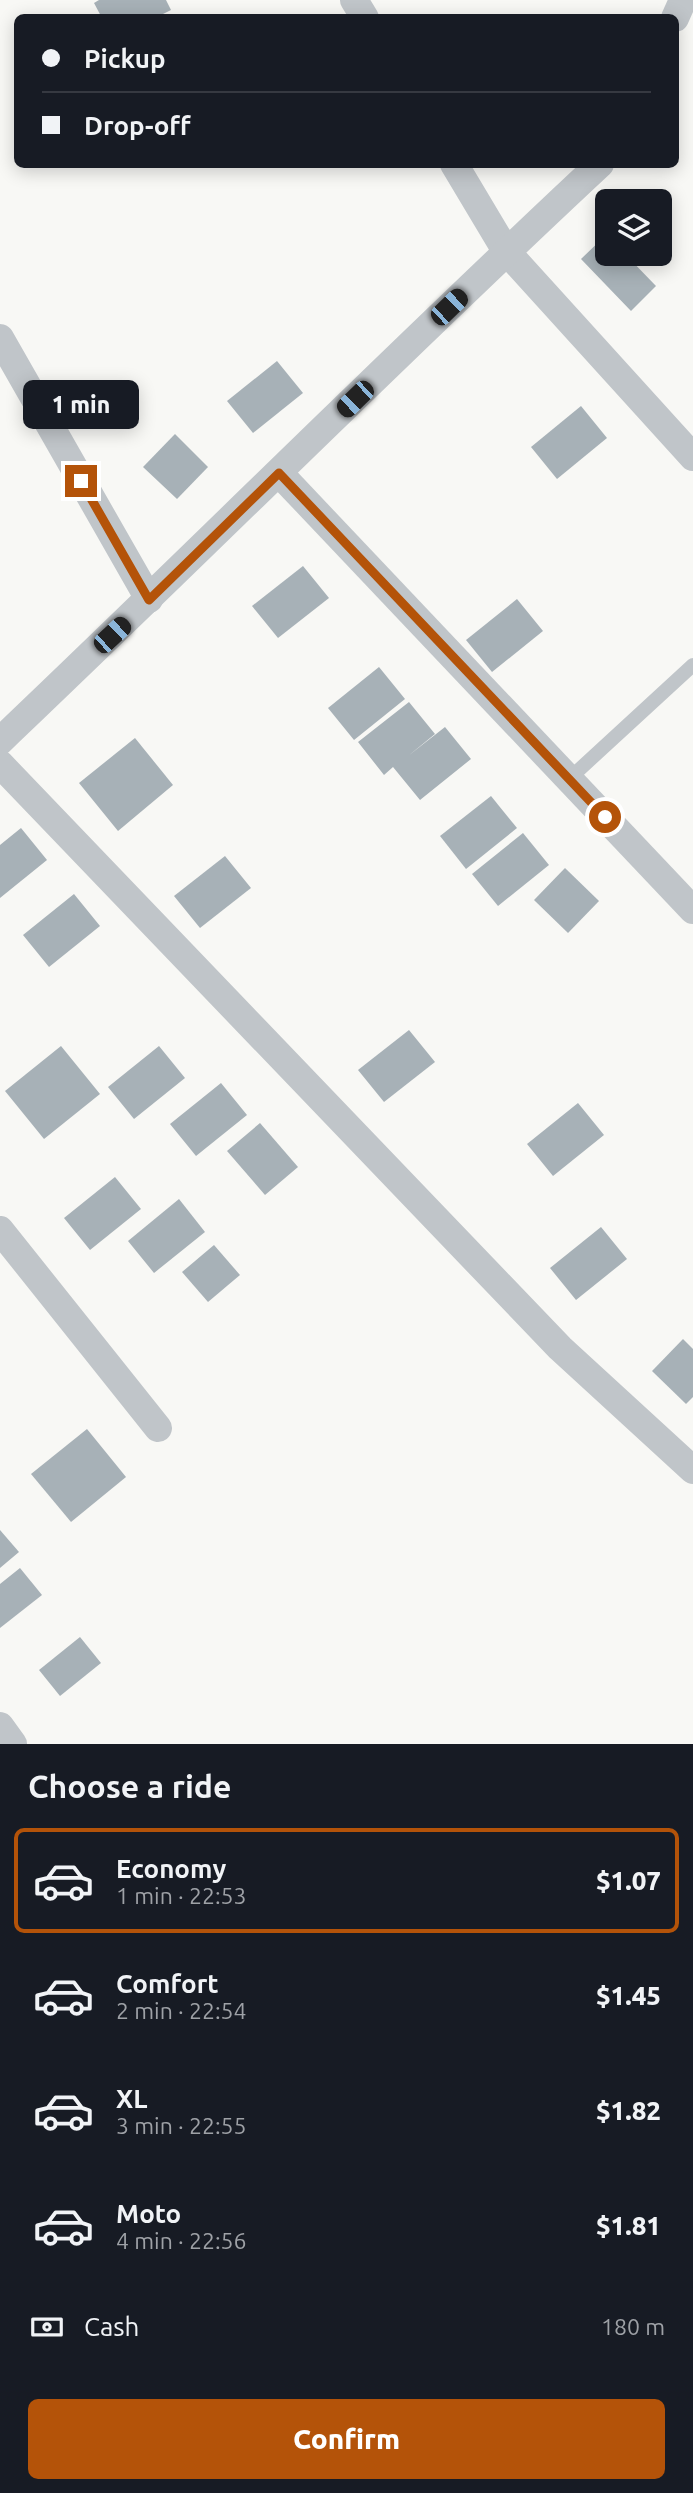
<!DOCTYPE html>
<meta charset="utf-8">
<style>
:root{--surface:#171b24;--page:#242831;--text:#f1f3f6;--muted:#9ea1a6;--line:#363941;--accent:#b45309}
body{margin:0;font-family:Ubuntu,sans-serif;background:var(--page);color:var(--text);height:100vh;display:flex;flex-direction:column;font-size:26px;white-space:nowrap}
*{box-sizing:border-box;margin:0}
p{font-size:23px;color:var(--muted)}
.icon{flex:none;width:38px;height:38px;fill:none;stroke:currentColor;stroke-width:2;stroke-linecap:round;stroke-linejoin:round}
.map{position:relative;height:1744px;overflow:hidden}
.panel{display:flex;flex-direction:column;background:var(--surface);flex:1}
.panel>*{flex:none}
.guide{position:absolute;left:14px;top:14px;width:665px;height:154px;border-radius:10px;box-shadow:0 4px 18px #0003;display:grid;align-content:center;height:154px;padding:0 28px;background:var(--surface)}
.fabs{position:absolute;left:595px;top:189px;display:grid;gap:14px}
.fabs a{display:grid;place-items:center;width:77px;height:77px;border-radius:10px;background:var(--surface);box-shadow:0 4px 18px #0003;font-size:35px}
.end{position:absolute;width:32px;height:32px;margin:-16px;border:9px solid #b45309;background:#fff;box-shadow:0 0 0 4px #fff}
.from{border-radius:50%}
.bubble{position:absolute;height:49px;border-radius:10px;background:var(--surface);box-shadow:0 4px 18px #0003;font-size:23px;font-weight:800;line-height:49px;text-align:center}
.car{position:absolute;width:21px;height:42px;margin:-21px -10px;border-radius:9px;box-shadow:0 0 5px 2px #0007;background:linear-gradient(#222 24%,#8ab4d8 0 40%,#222 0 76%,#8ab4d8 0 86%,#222 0)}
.guide b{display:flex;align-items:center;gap:24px;height:66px;font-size:26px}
.guide b+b{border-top:2px solid var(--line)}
.guide i{width:18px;height:18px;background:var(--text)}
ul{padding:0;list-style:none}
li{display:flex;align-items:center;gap:21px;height:105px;margin:0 14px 10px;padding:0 14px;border:4px solid transparent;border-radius:10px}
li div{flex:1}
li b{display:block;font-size:26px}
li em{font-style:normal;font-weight:800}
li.selected{border-color:var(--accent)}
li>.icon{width:63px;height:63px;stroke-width:1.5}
h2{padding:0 28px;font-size:32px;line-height:84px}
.pay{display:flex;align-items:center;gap:18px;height:77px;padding:0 28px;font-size:26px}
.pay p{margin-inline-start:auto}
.cta{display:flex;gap:14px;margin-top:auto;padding:14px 28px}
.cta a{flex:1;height:80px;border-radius:10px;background:var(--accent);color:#fff;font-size:28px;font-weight:800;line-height:80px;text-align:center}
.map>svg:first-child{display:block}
</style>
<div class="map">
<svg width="693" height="1744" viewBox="0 0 693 1744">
<rect width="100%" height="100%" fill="#f8f8f5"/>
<g fill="#a7b1b7">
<path d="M99,0H166L171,10L155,18H102L94,3Z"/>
<path d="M607,234V254H625L656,286L631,311L581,259Z"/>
<path d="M277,361L303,393L253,433L227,401Z"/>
<path d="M581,406L607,438L557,479L531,447Z"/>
<path d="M175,434L208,467L177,499L143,467Z"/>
<path d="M303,566L329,598L278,638L252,606Z"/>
<path d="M517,599L543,631L492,672L466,640Z"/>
<path d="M379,667L405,699L354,740L328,708Z"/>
<path d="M409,702L435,734L408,756L445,727L471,759L420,800L393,767L384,775L358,742Z"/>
<path d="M135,738L173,785L118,831L79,783Z"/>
<path d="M491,796L517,828L466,869L440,836Z"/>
<path d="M21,828L47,860L0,898V845Z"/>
<path d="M523,833L549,865L498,906L472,874Z"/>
<path d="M225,856L251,888L200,928L174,896Z"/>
<path d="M565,868L599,901L568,933L534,900Z"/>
<path d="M74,894L100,926L49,967L23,935Z"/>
<path d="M409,1030L435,1062L384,1102L358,1070Z"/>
<path d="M61,1046L100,1094L44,1139L5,1091Z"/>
<path d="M159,1046L185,1078L134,1119L108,1087Z"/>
<path d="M221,1083L247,1115L196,1156L170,1124Z"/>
<path d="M578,1103L604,1135L553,1176L527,1144Z"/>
<path d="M260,1123L298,1167L265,1195L227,1151Z"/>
<path d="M115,1177L141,1209L90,1250L64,1218Z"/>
<path d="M179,1199L205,1232L154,1273L128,1241Z"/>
<path d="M601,1227L627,1259L576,1300L550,1268Z"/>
<path d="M214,1245L240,1275L208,1302L182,1272Z"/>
<path d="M683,1339L693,1349V1397L686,1404L652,1371Z"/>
<path d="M87,1429L126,1477L71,1522L31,1474Z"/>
<path d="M0,1530L19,1552L0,1568Z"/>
<path d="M20,1568L42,1595L0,1628V1584Z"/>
<path d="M80,1637L101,1663L60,1696L39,1670Z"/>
</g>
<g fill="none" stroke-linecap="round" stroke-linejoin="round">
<path stroke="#c0c5c9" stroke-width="14" d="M569,779L693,665"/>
<g stroke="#c0c5c9" stroke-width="28">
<path d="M354,0L365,18"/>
<path d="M675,18L683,0"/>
<path d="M454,164L506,251L693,457"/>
<path d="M0,338L149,599"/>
<path d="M279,473L693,910"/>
<path d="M0,741C201,550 397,353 600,164"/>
<path d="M0,764L560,1348L693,1470"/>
<path d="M0,1230L158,1428"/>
<path d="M0,1726L13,1744"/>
</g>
</g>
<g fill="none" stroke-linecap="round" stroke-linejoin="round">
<path stroke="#b45309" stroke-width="9" d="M81,481L149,600L279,473L605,817"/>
</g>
</svg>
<div class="fabs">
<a><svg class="icon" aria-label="layers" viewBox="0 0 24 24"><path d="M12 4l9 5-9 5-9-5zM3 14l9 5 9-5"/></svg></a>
</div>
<i class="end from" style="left:605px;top:817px"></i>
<i class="end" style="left:81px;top:481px"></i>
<div class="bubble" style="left:23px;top:380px;width:116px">1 min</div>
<i class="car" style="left:449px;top:307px;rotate:46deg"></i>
<i class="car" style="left:355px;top:399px;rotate:226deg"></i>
<i class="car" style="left:112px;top:635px;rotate:47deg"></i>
<div class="guide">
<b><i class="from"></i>Pickup</b>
<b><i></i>Drop-off</b>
</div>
</div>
<section class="panel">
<h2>Choose a ride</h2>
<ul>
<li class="selected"><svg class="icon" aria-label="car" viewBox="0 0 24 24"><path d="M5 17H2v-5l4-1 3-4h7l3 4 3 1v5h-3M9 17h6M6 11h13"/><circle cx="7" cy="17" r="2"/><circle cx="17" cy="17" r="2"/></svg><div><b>Economy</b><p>1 min · 22:53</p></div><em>$1.07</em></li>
<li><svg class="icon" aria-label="car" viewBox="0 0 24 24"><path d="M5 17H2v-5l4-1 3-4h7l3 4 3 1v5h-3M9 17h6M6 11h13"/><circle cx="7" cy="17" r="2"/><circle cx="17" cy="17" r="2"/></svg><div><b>Comfort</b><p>2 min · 22:54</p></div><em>$1.45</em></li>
<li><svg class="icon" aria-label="car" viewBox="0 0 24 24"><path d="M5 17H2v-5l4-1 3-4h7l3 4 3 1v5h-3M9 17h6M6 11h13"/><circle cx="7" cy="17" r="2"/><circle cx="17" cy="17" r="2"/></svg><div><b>XL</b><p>3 min · 22:55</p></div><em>$1.82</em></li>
<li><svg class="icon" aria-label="car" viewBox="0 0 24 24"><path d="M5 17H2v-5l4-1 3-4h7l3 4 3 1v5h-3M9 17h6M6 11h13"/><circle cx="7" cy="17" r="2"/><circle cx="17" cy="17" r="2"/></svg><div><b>Moto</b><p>4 min · 22:56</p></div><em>$1.81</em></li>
</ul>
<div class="pay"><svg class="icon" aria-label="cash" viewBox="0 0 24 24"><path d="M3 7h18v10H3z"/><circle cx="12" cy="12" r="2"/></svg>Cash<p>180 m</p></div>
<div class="cta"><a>Confirm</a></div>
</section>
